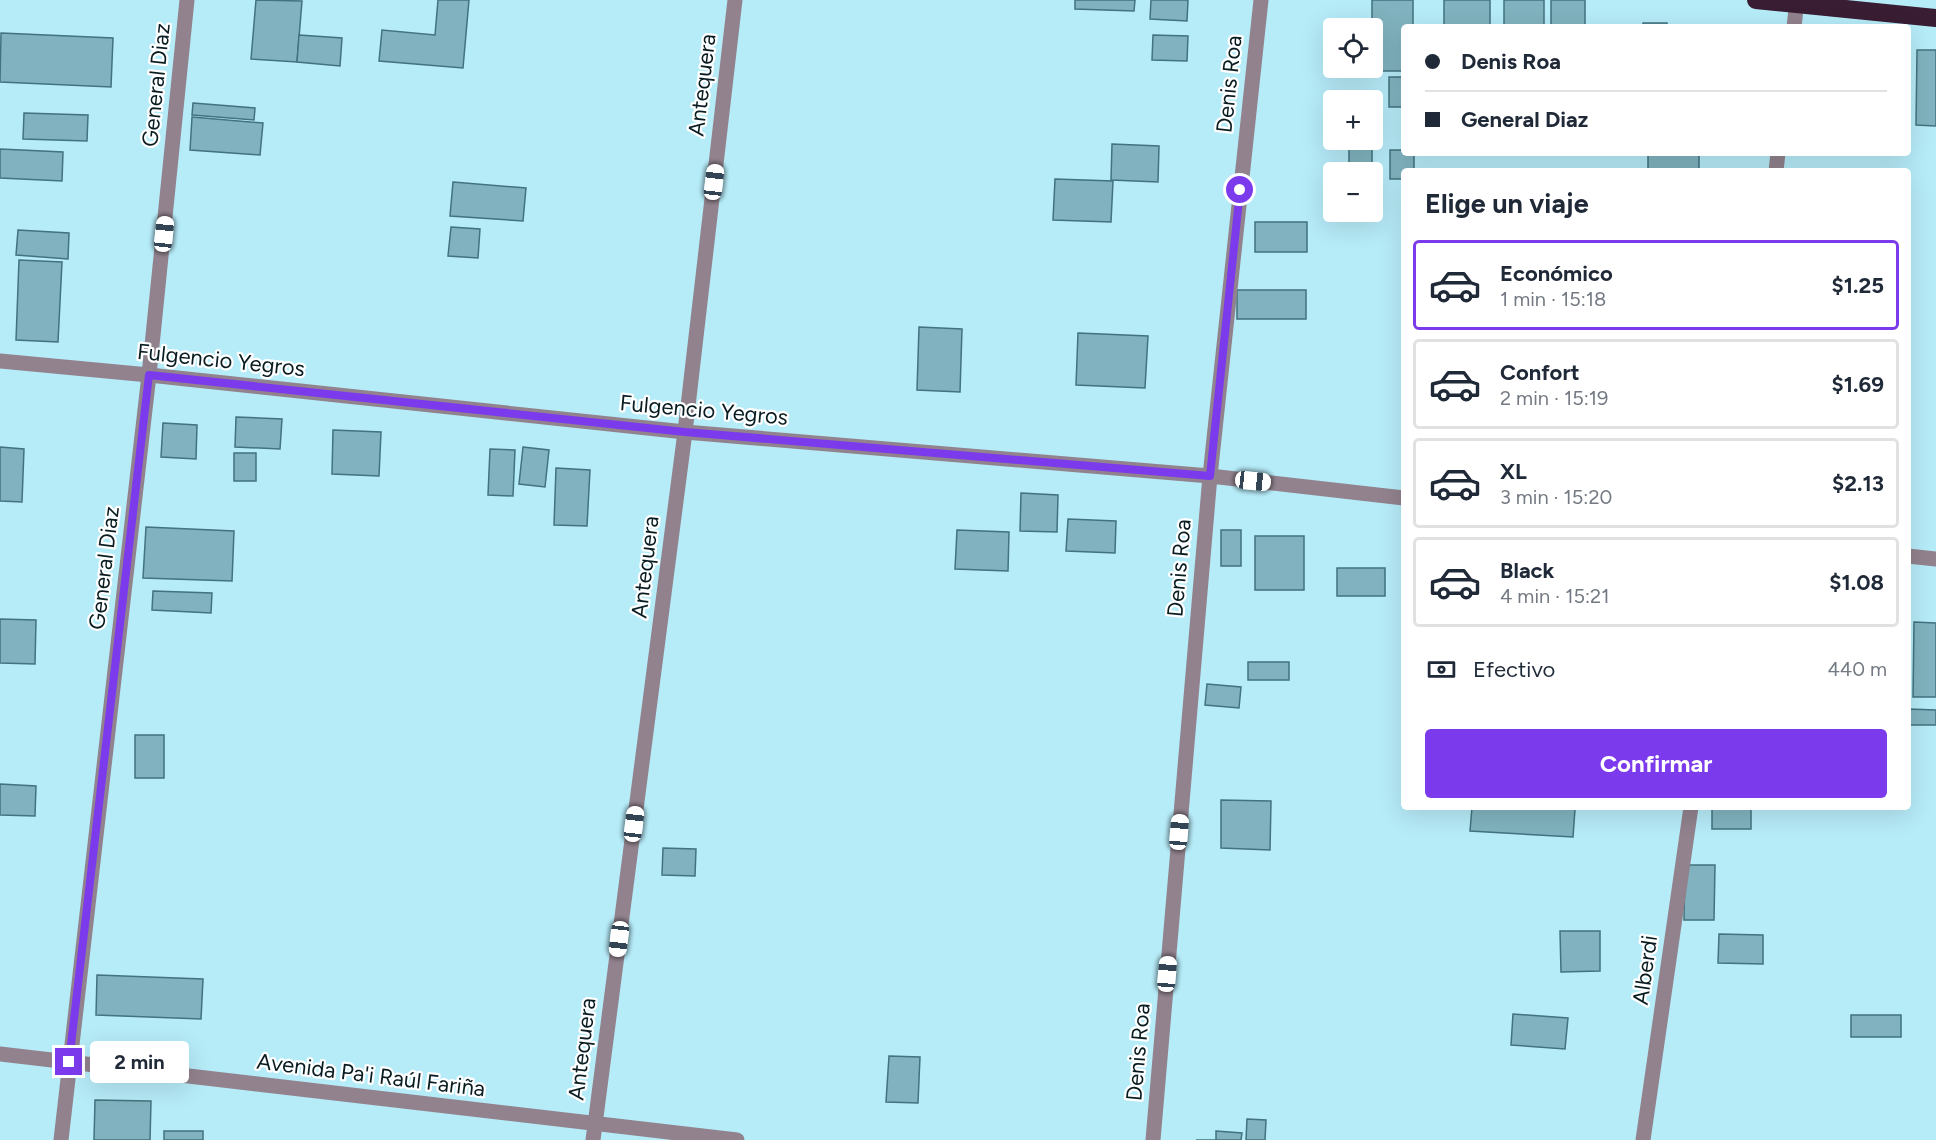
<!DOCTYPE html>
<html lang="es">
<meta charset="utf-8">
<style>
:root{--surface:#fff;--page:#f6f6f7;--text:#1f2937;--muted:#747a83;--line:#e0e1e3;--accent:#7c3aed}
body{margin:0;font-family:Figtree,sans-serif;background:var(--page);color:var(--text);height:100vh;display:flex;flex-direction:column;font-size:22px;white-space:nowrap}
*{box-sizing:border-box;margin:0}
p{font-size:20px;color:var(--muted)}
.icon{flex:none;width:33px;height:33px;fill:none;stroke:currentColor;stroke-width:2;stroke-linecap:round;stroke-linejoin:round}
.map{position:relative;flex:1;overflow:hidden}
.panel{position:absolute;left:1401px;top:168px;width:510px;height:642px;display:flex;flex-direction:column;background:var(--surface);border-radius:6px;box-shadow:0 6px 24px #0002}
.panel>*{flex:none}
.hud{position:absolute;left:1401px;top:24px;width:510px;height:132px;border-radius:6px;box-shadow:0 6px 24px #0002;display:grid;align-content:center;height:132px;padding:0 24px;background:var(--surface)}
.fabs{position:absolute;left:1323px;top:18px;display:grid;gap:12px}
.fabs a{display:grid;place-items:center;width:60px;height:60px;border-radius:6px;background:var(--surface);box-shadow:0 6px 24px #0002;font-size:30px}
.end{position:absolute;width:27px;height:27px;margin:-14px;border:8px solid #7c3aed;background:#fff;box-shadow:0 0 0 3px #fff}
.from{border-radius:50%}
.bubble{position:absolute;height:42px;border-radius:6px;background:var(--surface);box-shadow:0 6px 24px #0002;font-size:20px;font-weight:700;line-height:42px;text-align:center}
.car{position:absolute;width:18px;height:36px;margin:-18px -9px;border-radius:8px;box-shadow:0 0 4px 2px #0007;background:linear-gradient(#fff 24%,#345 0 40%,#fff 0 76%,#345 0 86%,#fff 0)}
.hud b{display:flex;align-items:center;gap:21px;height:57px;font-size:22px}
.hud b+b{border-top:2px solid var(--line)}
.hud i{width:15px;height:15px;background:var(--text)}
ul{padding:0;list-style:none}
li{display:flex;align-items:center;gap:18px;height:90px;margin:0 12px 9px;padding:0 12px;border:3px solid var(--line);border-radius:6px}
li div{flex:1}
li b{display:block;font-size:22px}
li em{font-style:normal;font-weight:700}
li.active{border-color:var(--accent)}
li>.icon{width:54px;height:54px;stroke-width:1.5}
h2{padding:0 24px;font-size:27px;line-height:72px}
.pay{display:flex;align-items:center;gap:15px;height:66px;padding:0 24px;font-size:22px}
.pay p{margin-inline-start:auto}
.cta{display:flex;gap:12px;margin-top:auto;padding:12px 24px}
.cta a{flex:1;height:69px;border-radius:6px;background:var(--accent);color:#fff;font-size:24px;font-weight:700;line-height:69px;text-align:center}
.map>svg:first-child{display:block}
</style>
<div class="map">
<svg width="1936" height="1140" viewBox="0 0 1936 1140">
<rect width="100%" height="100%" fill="#b6ebf8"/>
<g fill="#80b3bf" stroke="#42737e" stroke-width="1.5">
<path d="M256,0L302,1L297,62L251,59Z"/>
<path d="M438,0H469L463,68L379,61L382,30L435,35Z"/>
<path d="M1075,0H1135L1134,11L1075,9Z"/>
<path d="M1151,0H1188L1187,21L1150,19Z"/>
<path d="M1372,0H1413V27H1404V71H1372Z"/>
<rect x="1444" y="0" width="46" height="27"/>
<rect x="1504" y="0" width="40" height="27"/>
<rect x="1551" y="0" width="34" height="27"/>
<rect x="1643" y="23" width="24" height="4"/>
<path d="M1,33L113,38L111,87L0,82Z"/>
<path d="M299,35L342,38L340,66L297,62Z"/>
<path d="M1153,35L1188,36L1187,61L1152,60Z"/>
<path d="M1917,50H1936V126L1916,125Z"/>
<rect x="1389" y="77" width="15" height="30"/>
<path d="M193,103L255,108L254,120L192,115Z"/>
<path d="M24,113L88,115L87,141L23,139Z"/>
<path d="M192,117L263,123L260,155L190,150Z"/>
<rect x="1349" y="140" width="23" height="32"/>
<path d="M1112,144L1159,146L1158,182L1111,180Z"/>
<path d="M0,149L63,152L62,181L0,178Z"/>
<path d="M1390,150H1404V153H1414V171H1404V179H1390Z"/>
<rect x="1648" y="153" width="51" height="18"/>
<path d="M1055,179L1113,181L1111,222L1053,220Z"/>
<path d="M453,182L526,188L523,221L450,216Z"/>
<rect x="1255" y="222" width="52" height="30"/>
<path d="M451,227L480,229L478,258L448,256Z"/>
<path d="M18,230L69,233L68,259L16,255Z"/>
<path d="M19,260L62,262L58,342L16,340Z"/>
<rect x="1237" y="290" width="69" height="29"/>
<path d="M919,327L962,329L960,392L917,390Z"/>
<path d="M1078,333L1148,336L1145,388L1076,385Z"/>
<path d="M236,417L282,419L280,449L235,447Z"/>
<path d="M163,423L197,425L196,459L161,457Z"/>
<path d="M333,430L381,432L379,476L332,474Z"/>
<path d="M0,447L24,449L22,502L0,501Z"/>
<path d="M523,447L549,450L545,487L519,484Z"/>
<path d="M490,449L515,450L513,496L488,495Z"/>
<rect x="234" y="453" width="22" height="28"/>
<path d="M556,468L590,470L587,526L554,525Z"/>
<path d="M1021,493L1058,495L1057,532L1020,531Z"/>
<path d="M1068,519L1116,521L1115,553L1066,551Z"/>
<path d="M146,527L234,531L232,581L143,578Z"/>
<path d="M957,530L1009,532L1008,571L955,569Z"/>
<rect x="1221" y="530" width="20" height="36"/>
<rect x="1255" y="536" width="49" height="54"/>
<rect x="1337" y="568" width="48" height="28"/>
<path d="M153,591L212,593L211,613L152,610Z"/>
<path d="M0,619L36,620L35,664L0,663Z"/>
<path d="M1914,622L1936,623V697H1913Z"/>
<rect x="1248" y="662" width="41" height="18"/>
<path d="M1207,684L1241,687L1239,708L1205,705Z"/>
<path d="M1908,709L1936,710V725H1908Z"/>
<rect x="135" y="735" width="29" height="43"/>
<path d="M0,784L36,786L35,816L0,815Z"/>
<path d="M1221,800L1271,801L1270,850L1221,848Z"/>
<path d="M1472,807L1575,809L1573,837L1470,831Z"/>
<rect x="1712" y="807" width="39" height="22"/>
<path d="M663,848L696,849L695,876L662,875Z"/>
<path d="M1685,865H1715L1714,920H1684Z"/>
<path d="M1560,931H1600V971L1561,972Z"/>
<path d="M1719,934L1763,935V964L1718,963Z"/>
<path d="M97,975L203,979L201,1019L96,1015Z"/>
<path d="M1513,1014L1568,1018L1565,1049L1511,1045Z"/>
<rect x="1851" y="1015" width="50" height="22"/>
<path d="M889,1056L920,1057L918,1103L886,1102Z"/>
<path d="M95,1100L151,1101L150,1140H94Z"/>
<path d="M1247,1119L1266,1120L1265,1140H1246Z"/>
<rect x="164" y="1131" width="39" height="9"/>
<path d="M1216,1131L1242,1133L1241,1140H1196H1216Z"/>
</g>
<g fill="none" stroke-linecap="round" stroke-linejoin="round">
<g stroke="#91828d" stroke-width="15">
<path d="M1794,27L1797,0"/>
<path d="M1776,171L1778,153"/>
<path d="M0,361L149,375L685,432L1210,476L1404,498"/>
<path d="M1908,556L1936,559"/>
<path d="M0,1054L737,1140"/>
<path d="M61,1140L149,375L187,0"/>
<path d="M593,1140L685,432L735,0"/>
<path d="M1153,1140L1210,476L1261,0"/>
<path d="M1643,1140L1691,807"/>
</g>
<path stroke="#391d33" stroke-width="18" d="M1756,0L1936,18"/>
</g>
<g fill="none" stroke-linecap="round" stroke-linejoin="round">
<path stroke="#7c3aed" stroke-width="8" d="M69,1062L149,375L685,432L1210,476L1240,190"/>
</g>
<g text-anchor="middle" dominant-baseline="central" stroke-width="4.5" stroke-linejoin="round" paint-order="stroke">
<g font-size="22" fill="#081c21" stroke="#fff">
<text transform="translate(1229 84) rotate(-84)">Denis Roa</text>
<text transform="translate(156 85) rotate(-84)">General Diaz</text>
<text transform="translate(702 85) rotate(-83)">Antequera</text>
<text transform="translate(221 360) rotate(6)">Fulgencio Yegros</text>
<text transform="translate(704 410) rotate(5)">Fulgencio Yegros</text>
<text transform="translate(645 567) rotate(-83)">Antequera</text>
<text transform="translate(104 568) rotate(-83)">General Diaz</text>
<text transform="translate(1179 568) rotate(-85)">Denis Roa</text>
<text transform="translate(1645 970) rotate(-82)">Alberdi</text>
<text transform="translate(582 1049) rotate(-83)">Antequera</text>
<text transform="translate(1138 1052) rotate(-85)">Denis Roa</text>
<text transform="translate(371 1075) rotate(7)">Avenida Pa'i Raúl Fariña</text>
</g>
</g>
</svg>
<div class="fabs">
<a><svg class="icon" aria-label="locate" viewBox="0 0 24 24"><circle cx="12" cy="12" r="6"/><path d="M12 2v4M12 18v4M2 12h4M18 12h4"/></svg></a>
<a>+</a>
<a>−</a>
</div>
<i class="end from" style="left:1240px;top:190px"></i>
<i class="end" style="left:69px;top:1062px"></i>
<div class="bubble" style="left:90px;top:1041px;width:99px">2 min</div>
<i class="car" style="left:714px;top:182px;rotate:7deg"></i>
<i class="car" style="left:164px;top:234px;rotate:6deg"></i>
<i class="car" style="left:1253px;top:481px;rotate:96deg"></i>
<i class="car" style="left:634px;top:824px;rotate:7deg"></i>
<i class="car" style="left:1179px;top:832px;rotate:5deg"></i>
<i class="car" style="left:619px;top:939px;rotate:187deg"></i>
<i class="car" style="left:1167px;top:974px;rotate:5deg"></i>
<div class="hud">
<b><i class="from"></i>Denis Roa</b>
<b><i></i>General Diaz</b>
</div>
<section class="panel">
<h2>Elige un viaje</h2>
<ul>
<li class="active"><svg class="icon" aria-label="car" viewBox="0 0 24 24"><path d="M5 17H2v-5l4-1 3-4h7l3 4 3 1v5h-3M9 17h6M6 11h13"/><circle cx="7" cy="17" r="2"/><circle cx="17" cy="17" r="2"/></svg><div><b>Económico</b><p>1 min · 15:18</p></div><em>$1.25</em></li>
<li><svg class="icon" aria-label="car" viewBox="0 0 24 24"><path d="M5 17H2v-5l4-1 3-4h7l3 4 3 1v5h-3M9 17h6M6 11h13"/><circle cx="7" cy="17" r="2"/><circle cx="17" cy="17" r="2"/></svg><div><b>Confort</b><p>2 min · 15:19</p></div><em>$1.69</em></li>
<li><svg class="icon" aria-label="car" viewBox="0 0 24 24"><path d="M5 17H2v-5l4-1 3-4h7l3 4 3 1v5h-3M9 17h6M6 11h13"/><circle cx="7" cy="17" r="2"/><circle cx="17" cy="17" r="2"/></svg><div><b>XL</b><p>3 min · 15:20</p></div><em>$2.13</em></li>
<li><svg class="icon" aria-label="car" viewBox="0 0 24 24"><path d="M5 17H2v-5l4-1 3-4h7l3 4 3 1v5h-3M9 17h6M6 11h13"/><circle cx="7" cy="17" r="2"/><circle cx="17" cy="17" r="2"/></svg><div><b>Black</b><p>4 min · 15:21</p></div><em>$1.08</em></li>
</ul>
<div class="pay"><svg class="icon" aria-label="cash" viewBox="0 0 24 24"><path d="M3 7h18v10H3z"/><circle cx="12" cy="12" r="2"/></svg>Efectivo<p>440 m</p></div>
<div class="cta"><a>Confirmar</a></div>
</section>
</div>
